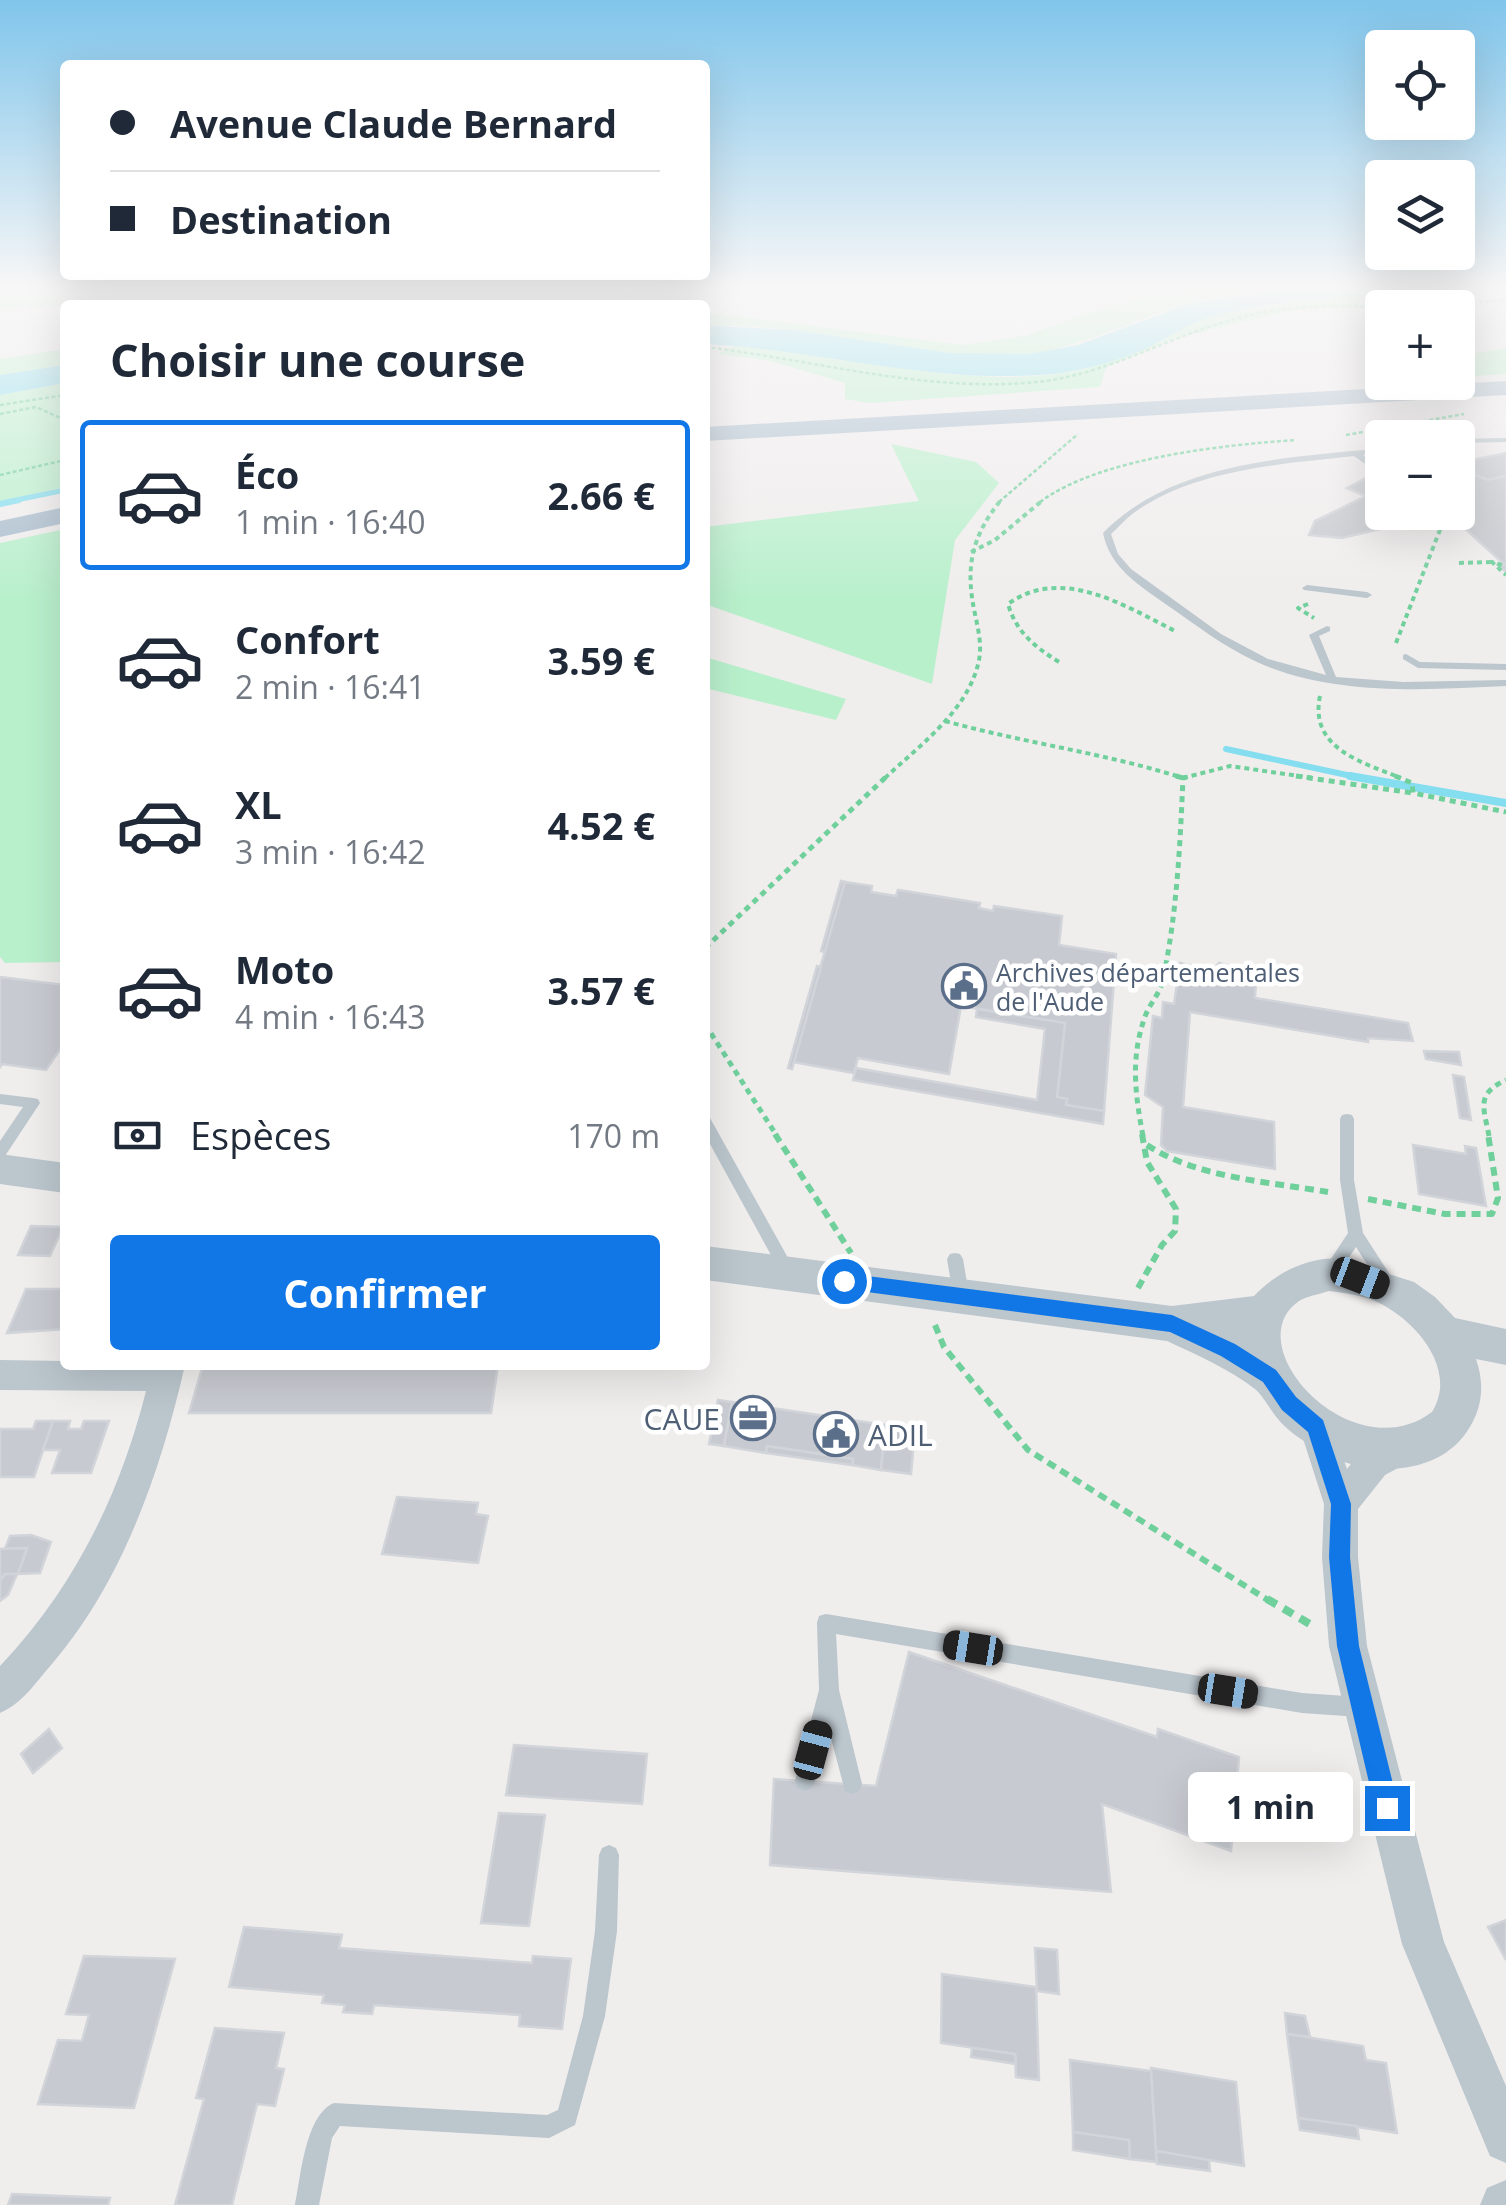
<!DOCTYPE html>
<html lang="fr">
<meta charset="utf-8">
<style>
:root{--surface:#fff;--page:#f2f2f3;--text:#1f2937;--muted:#747a83;--line:#e0e1e3;--accent:#1177e6}
body{margin:0;font-family:"Open Sans",sans-serif;background:var(--page);color:var(--text);height:100vh;display:flex;flex-direction:column;font-size:38px;white-space:nowrap}
*{box-sizing:border-box;margin:0}
p{font-size:32px;color:var(--muted)}
.icon{flex:none;width:55px;height:55px;fill:none;stroke:currentColor;stroke-width:2;stroke-linecap:round;stroke-linejoin:round}
.map{position:relative;flex:1;overflow:hidden}
.side{position:absolute;left:60px;top:300px;width:650px;height:1070px;display:flex;flex-direction:column;background:var(--surface);border-radius:10px;box-shadow:0 10px 40px #0002}
.side>*{flex:none}
.top-card{position:absolute;left:60px;top:60px;width:650px;height:220px;border-radius:10px;box-shadow:0 10px 40px #0002;display:grid;align-content:center;height:220px;padding:0 50px;background:var(--surface)}
.tools{position:absolute;left:1365px;top:30px;display:grid;gap:20px}
.tools a{display:grid;place-items:center;width:110px;height:110px;border-radius:10px;background:var(--surface);box-shadow:0 10px 40px #0002;font-size:50px}
.end{position:absolute;width:45px;height:45px;margin:-22px;border:12px solid #1177e6;background:#fff;box-shadow:0 0 0 5px #fff}
.from{border-radius:50%}
.bubble{position:absolute;height:70px;border-radius:10px;background:var(--surface);box-shadow:0 10px 40px #0002;font-size:32px;font-weight:700;line-height:70px;text-align:center}
.car{position:absolute;width:30px;height:60px;margin:-30px -15px;border-radius:12px;box-shadow:0 0 8px 2px #0007;background:linear-gradient(#222 24%,#8ab4d8 0 40%,#222 0 76%,#8ab4d8 0 86%,#222 0)}
.top-card b{display:flex;align-items:center;gap:35px;height:95px;font-size:38px}
.top-card b+b{border-top:2px solid var(--line)}
.top-card i{width:25px;height:25px;background:var(--text)}
ul{padding:0;list-style:none}
li{display:flex;align-items:center;gap:30px;height:150px;margin:0 20px 15px;padding:0 30px;border:5px solid transparent;border-radius:10px}
li div{flex:1}
li b{display:block;font-size:38px}
li em{font-style:normal;font-weight:700}
li.selected{border-color:var(--accent)}
li>.icon{width:90px;height:90px;stroke-width:1.5}
h2{padding:0 50px;font-size:45px;line-height:120px}
.pay{display:flex;align-items:center;gap:25px;height:110px;padding:0 50px;font-size:38px}
.pay p{margin-inline-start:auto}
.cta{display:flex;gap:20px;margin-top:auto;padding:20px 50px}
.cta a{flex:1;height:115px;border-radius:10px;background:var(--accent);color:#fff;font-size:40px;font-weight:700;line-height:115px;text-align:center}
.map>svg:first-child{display:block}
</style>
<div class="map">
<svg width="1506" height="2205" viewBox="0 0 1506 2205">
<rect width="100%" height="100%" fill="#f0eded"/>
<g fill="#b9f0cc">
<path d="M1197,289H1287C1250,294 1211,297 1175,308C1120,325 1073,351 1015,355C911,361 810,321 705,326V312L963,345L1025,336L1093,311L1156,294Z"/>
<path d="M1506,289L1395,306L1296,310L1176,338L1106,367L1100,387L869,403L845,399V383L771,361L718,354L736,345C847,353 957,390 1070,372C1115,364 1151,333 1195,319C1280,293 1416,289 1506,289Z"/>
<path d="M0,296L218,299L213,305L0,308Z"/>
<path d="M1506,348V374L1458,377V356Z"/>
<path d="M65,349V365L0,375V359Z"/>
<path d="M65,383V487L0,502V395Z"/>
<path d="M891,444L976,462L999,483L955,540L932,684L705,604V527L919,501Z"/>
<path d="M65,529V962L5,963L0,957V543Z"/>
<path d="M705,657L846,699L836,720L705,688Z"/>
</g>
<g fill="#84deef">
<path d="M1287,289H1490C1401,296 1295,293 1210,317C1190,323 1173,334 1155,344C1126,359 1086,370 1053,374C936,385 821,350 705,344V326H713L793,330L950,353L1028,354L1078,345L1189,304Z"/>
<path d="M65,365V383L0,395V375Z"/>
</g>
<g fill="none" stroke-linecap="round" stroke-linejoin="round">
<g stroke="#84deef" stroke-width="5">
<path d="M623,289L637,305"/>
<path d="M7,502L65,490"/>
</g>
<g stroke="#84deef" stroke-width="6">
<path d="M0,504L19,500"/>
<path d="M1226,749L1361,778"/>
</g>
<path stroke="#84deef" stroke-width="8" d="M1350,776L1506,803"/>
</g>
<g fill="#c7cad0" stroke="#d1d4d9" stroke-width="2.5">
<path d="M1506,453V476L1488,480L1458,469V463Z"/>
<path d="M1458,469L1488,480L1506,476V572L1498,565H1505L1461,525L1426,518L1342,538L1309,535L1315,521L1366,496L1347,488L1366,478L1382,485V512H1458Z"/>
<path d="M841,881L845,882L825,952L821,951Z"/>
<path d="M845,882L872,886L871,892L896,896L898,890L980,903L979,908L993,911L994,906L1062,916L1059,945L1116,954L1104,1111L1066,1105L1067,1099L1057,1097L1065,1023L961,1006L949,1074L858,1058L854,1073L793,1062Z"/>
<path d="M1180,963L1213,970L1219,963L1229,966L1228,974L1256,979L1255,998L1408,1023L1413,1041L1368,1038V1042L1190,1012L1183,1107L1274,1122L1275,1169L1167,1151L1161,1145L1163,1107L1145,1095L1153,1016L1162,1018L1163,1002L1174,1004Z"/>
<path d="M817,966L821,967L792,1069L788,1068Z"/>
<path d="M0,977L65,985V1042L46,1070L2,1064L0,1067Z"/>
<path d="M977,1009L1065,1023L1057,1097L1067,1099L1066,1105L1104,1111L1103,1124L853,1080L856,1068L1037,1100L1045,1029L976,1017Z"/>
<path d="M1424,1051L1459,1052L1461,1065L1426,1059Z"/>
<path d="M1453,1075L1464,1077L1471,1120L1460,1118Z"/>
<path d="M1413,1145L1466,1154L1465,1146L1476,1148L1486,1206L1419,1194Z"/>
<path d="M31,1226L63,1227L50,1256L18,1255Z"/>
<path d="M26,1289H65V1329L7,1333Z"/>
<path d="M203,1365H498L491,1413H189Z"/>
<path d="M718,1400L732,1402L724,1446L709,1444Z"/>
<path d="M732,1402L885,1425L881,1470L852,1465L853,1459L767,1446L766,1453L724,1446Z"/>
<path d="M36,1421H53L34,1477H0V1429H33Z"/>
<path d="M53,1421H70L68,1429H81L84,1421H109L91,1473H52L60,1450H43Z"/>
<path d="M885,1425L915,1429L911,1474L881,1470Z"/>
<path d="M767,1446L853,1459L852,1465L766,1453Z"/>
<path d="M397,1497L478,1503L476,1514L488,1516L478,1563L382,1554Z"/>
<path d="M31,1535L51,1542L40,1573L18,1574L27,1548L5,1549L10,1536Z"/>
<path d="M27,1548L18,1574H5L0,1581V1549Z"/>
<path d="M5,1574H17L8,1595L0,1601V1581Z"/>
<path d="M909,1652L1157,1737L1158,1729L1239,1757L1231,1851L1102,1804L1111,1892L770,1865L774,1779L876,1786Z"/>
<path d="M49,1729L62,1748L33,1773L21,1754Z"/>
<path d="M514,1745L647,1754L642,1804L506,1795Z"/>
<path d="M499,1813L545,1815L529,1926L481,1923Z"/>
<path d="M1506,1920V1960L1488,1927Z"/>
<path d="M244,1927L342,1935L339,1948L532,1963L533,1956L571,1959L562,2029L519,2026L520,2015L374,2005L372,2014L343,2012L345,2005L322,2003L324,1995L229,1987Z"/>
<path d="M1035,1948L1057,1950L1059,1994L1037,1991Z"/>
<path d="M84,1956L175,1959L134,2108L38,2104L58,2040L82,2041L89,2015L66,2014Z"/>
<path d="M942,1974L1036,1987L1039,2080L1016,2077L1015,2054L941,2043Z"/>
<path d="M1285,2013L1305,2016L1310,2037L1287,2034Z"/>
<path d="M215,2028L284,2033L276,2068L284,2069L275,2106L257,2104L232,2205H175L204,2099L196,2098Z"/>
<path d="M1287,2034L1363,2046L1366,2060L1386,2063L1397,2133L1298,2118Z"/>
<path d="M972,2048L1015,2054L1016,2064L971,2057Z"/>
<path d="M1070,2060L1151,2071L1157,2162L1130,2159L1129,2140L1073,2132Z"/>
<path d="M1151,2068L1236,2082L1244,2166L1156,2151Z"/>
<path d="M1298,2118L1357,2126L1359,2139L1300,2130Z"/>
<path d="M1073,2132L1129,2140L1130,2159L1073,2150Z"/>
<path d="M1156,2151L1209,2160L1210,2171L1157,2164Z"/>
<path d="M12,2194L110,2198L108,2205H8Z"/>
</g>
<g fill="none" stroke-linecap="round" stroke-linejoin="round">
<g stroke="#6fd09c" stroke-width="2.5" stroke-dasharray="4 2.5" stroke-linecap="butt">
<path d="M1395,308L1506,300"/>
<path d="M705,347C815,360 925,393 1037,382C1103,375 1161,341 1224,322C1276,306 1329,303 1382,309"/>
<path d="M0,405L65,395"/>
<path d="M0,414L36,407L65,420"/>
<path d="M1346,435L1464,414"/>
<path d="M0,475L65,460"/>
<path d="M999,502L1078,434"/>
<path d="M1040,502C1099,458 1223,445 1296,440"/>
</g>
<g stroke="#6fd09c" stroke-width="4" stroke-dasharray="5 4" stroke-linecap="butt">
<path d="M971,552L995,540L1043,500"/>
<path d="M1459,563L1492,562"/>
<path d="M1502,565L1492,562L1506,575"/>
<path d="M1308,604L1298,608L1314,618"/>
<path d="M1396,643L1443,522"/>
<path d="M1059,662C1035,647 1016,632 1008,604C1062,565 1125,606 1177,632"/>
<path d="M1320,696C1309,748 1361,762 1401,778"/>
<path d="M945,721C1024,743 1105,753 1183,778"/>
<path d="M885,778C920,745 969,710 979,660C982,645 978,628 975,614C965,568 971,537 1001,500"/>
<path d="M1183,778L1230,766L1313,778"/>
</g>
<g stroke="#6fd09c" stroke-width="5" stroke-dasharray="6 5" stroke-linecap="butt">
<path d="M1176,776L1183,778"/>
<path d="M1296,776L1413,793"/>
<path d="M1395,776L1412,783L1413,793L1506,812"/>
<path d="M705,948L887,776"/>
<path d="M705,1024L777,1136"/>
<path d="M1143,1136C1135,1094 1130,1056 1146,1014C1151,1002 1161,992 1163,979C1177,913 1180,846 1183,778L1192,776"/>
<path d="M1489,1136C1484,1108 1475,1094 1506,1080"/>
</g>
<g stroke="#6fd09c" stroke-width="6" stroke-dasharray="9 6" stroke-linecap="butt">
<path d="M775,1134L851,1253"/>
<path d="M1147,1145C1197,1178 1270,1182 1328,1192"/>
<path d="M1368,1199L1445,1214H1492L1498,1198L1488,1134"/>
<path d="M1138,1288L1162,1245L1175,1231L1176,1209L1147,1162L1142,1134"/>
<path d="M935,1325L944,1347L1028,1450L1271,1602"/>
</g>
<path stroke="#6fd09c" stroke-width="8" stroke-dasharray="11 8" stroke-linecap="butt" d="M1267,1599L1315,1627"/>
<g fill="#bbc6cd" fill-rule="evenodd">
<path d="M1506,438V442L1458,443V439Z"/>
<path d="M1382,448V452L1363,455L1382,470V476L1354,456C1282,464 1196,469 1135,512C1126,518 1119,527 1111,534L1118,554L1131,569L1221,634L1268,659L1326,675L1309,635L1327,626L1330,627V631L1319,636L1336,677L1403,682L1506,680V686C1425,690 1333,696 1257,662C1224,647 1196,625 1167,605C1139,585 1110,568 1103,533C1173,461 1288,458 1382,448Z"/>
<path d="M1307,585L1367,592L1372,595L1367,598L1304,590L1302,588Z"/>
<path d="M1406,654L1420,662L1506,664V670L1418,668L1403,659V655Z"/>
<path d="M0,1094L33,1098L38,1099L40,1103L5,1156L0,1158V1141L23,1107L0,1104Z"/>
<path d="M1347,1114L1352,1115L1354,1119V1180L1363,1233L1396,1284L1393,1289L1388,1291L1383,1289L1356,1247L1334,1279L1329,1281L1324,1279L1321,1274L1348,1233L1340,1180V1119L1342,1115Z"/>
<path d="M705,1117L710,1118L792,1265L795,1270L792,1275L787,1277L782,1275L705,1135Z"/>
<path d="M955,1253L960,1254L963,1259L969,1295L966,1300L961,1302L956,1300L953,1295L947,1259L950,1254Z"/>
<path d="M826,1614L1302,1693L1360,1697L1367,1700L1370,1707L1367,1714L1360,1717L1302,1713L836,1634L839,1690L862,1784L859,1791L852,1794L845,1791L828,1727L815,1781L812,1788L805,1791L798,1788L795,1781L819,1690L817,1623L819,1616Z"/>
<path d="M609,1845L616,1848L619,1855L617,1931L605,2016L575,2125L549,2138L340,2126L332,2138L319,2205H295C301,2177 305,2115 334,2103L547,2115L558,2110L583,2016L595,1931L599,1855L602,1848Z"/>
</g>
<g fill="#bbc6cd" fill-rule="evenodd">
<path d="M0,1360L65,1361V1365H185C160,1474 121,1587 45,1672C32,1688 19,1705 0,1713V1666C74,1588 120,1495 146,1391L0,1390Z"/>
<path d="M1316,1410L1328,1415L1347,1469L1361,1451L1399,1434L1411,1439L1416,1450L1411,1461L1385,1475L1358,1509V1557L1367,1646L1444,1942L1506,2086V2163L1490,2156L1402,1944L1329,1646L1322,1557L1324,1504L1299,1426L1304,1415Z"/>
<path d="M1506,2180V2205H1480L1487,2188Z"/>
</g>
<g fill="#bbc6cd" fill-rule="evenodd">
<path d="M0,1154L65,1163V1193L0,1184Z"/>
<path d="M705,1246L1172,1306L1254,1296C1274,1274 1310,1255 1341,1259L1414,1282L1435,1297L1455,1318L1506,1329V1365L1476,1359C1484,1382 1483,1404 1471,1425C1440,1482 1354,1478 1308,1444C1298,1437 1286,1429 1278,1419C1270,1410 1264,1397 1255,1389C1229,1369 1197,1355 1167,1341L705,1280ZM1329,1291C1344,1293 1361,1295 1375,1301C1414,1318 1459,1369 1432,1412C1352,1472 1235,1345 1299,1301C1307,1296 1320,1294 1329,1291Z"/>
</g>
<g fill="#abbece" fill-rule="evenodd">
<path d="M1506,381V395L705,441V427Z"/>
<path d="M65,507V523L0,537V521Z"/>
</g>
</g>
<linearGradient id="sky" x2="0" y2="1"><stop stop-color="#80c5eb"/><stop offset="0.48" stop-color="#f8f7f7"/><stop offset="1" stop-color="#f8f7f7" stop-opacity="0"/></linearGradient>
<rect width="1506" height="598" fill="url(#sky)"/>
<path fill="#1177e6" d="M844,1273L1172,1315L1235,1344L1276,1370L1296,1397L1323,1420L1351,1504L1350,1557L1359,1646L1399,1808L1396,1817L1387,1820L1379,1817L1375,1808L1337,1646L1329,1557L1331,1504L1308,1432L1282,1410L1263,1382L1221,1356L1170,1332L844,1289L835,1281Z"/>
<defs>
<symbol id="civic-ring" viewBox="-11 -11 22 22"><circle r="9.5" fill="#fff" stroke="#5c6f8a" stroke-width="1.5"/><path d="M-.6-6.5H3V-4.5H.6V-3L4-1V1h2V6H-6V1h2V-1L-.6-3ZM-1.2 2.5V6h2.4V2.5Z" fill="#5c6f8a"/></symbol>
<symbol id="office-ring" viewBox="-11 -11 22 22"><circle r="9.5" fill="#fff" stroke="#5c6f8a" stroke-width="1.5"/><path d="M-6-3h4V-5.5h4V-3h4V5H-6ZM-1-4.5V-3h2v-1.5ZM-6 0V1H6V0Z" fill="#5c6f8a"/></symbol>
</defs>
<g fill-rule="evenodd">
<use href="#civic-ring" x="939" y="961" width="50" height="50"/>
<use href="#office-ring" x="728" y="1393" width="50" height="50"/>
<use href="#civic-ring" x="811" y="1409" width="50" height="50"/>
</g>
<g text-anchor="middle" dominant-baseline="central" stroke-width="9" stroke-linejoin="round" paint-order="stroke">
<g font-size="25" fill="#4e5e75" stroke="#fff" text-anchor="start">
<text x="996" y="972">Archives départementales<tspan x="996" dy="29">de l'Aude</tspan></text>
</g>
<g font-size="30" fill="#4e5e75" stroke="#fff" text-anchor="end">
<text x="720" y="1418">CAUE</text>
<text x="868" y="1434" text-anchor="start">ADIL</text>
</g>
</g>
</svg>
<div class="tools">
<a><svg class="icon" aria-label="locate" viewBox="0 0 24 24"><circle cx="12" cy="12" r="6"/><path d="M12 2v4M12 18v4M2 12h4M18 12h4"/></svg></a>
<a><svg class="icon" aria-label="layers" viewBox="0 0 24 24"><path d="M12 4l9 5-9 5-9-5zM3 14l9 5 9-5"/></svg></a>
<a>+</a>
<a>−</a>
</div>
<i class="end from" style="left:844px;top:1281px"></i>
<i class="end" style="left:1387px;top:1808px"></i>
<div class="bubble" style="left:1188px;top:1772px;width:165px">1 min</div>
<i class="car" style="left:1360px;top:1278px;rotate:111deg"></i>
<i class="car" style="left:973px;top:1648px;rotate:279deg"></i>
<i class="car" style="left:1228px;top:1691px;rotate:99deg"></i>
<i class="car" style="left:813px;top:1750px;rotate:15deg"></i>
<div class="top-card">
<b><i class="from"></i>Avenue Claude Bernard</b>
<b><i></i>Destination</b>
</div>
<section class="side">
<h2>Choisir une course</h2>
<ul>
<li class="selected"><svg class="icon" aria-label="car" viewBox="0 0 24 24"><path d="M5 17H2v-5l4-1 3-4h7l3 4 3 1v5h-3M9 17h6M6 11h13"/><circle cx="7" cy="17" r="2"/><circle cx="17" cy="17" r="2"/></svg><div><b>Éco</b><p>1 min · 16:40</p></div><em>2.66 €</em></li>
<li><svg class="icon" aria-label="car" viewBox="0 0 24 24"><path d="M5 17H2v-5l4-1 3-4h7l3 4 3 1v5h-3M9 17h6M6 11h13"/><circle cx="7" cy="17" r="2"/><circle cx="17" cy="17" r="2"/></svg><div><b>Confort</b><p>2 min · 16:41</p></div><em>3.59 €</em></li>
<li><svg class="icon" aria-label="car" viewBox="0 0 24 24"><path d="M5 17H2v-5l4-1 3-4h7l3 4 3 1v5h-3M9 17h6M6 11h13"/><circle cx="7" cy="17" r="2"/><circle cx="17" cy="17" r="2"/></svg><div><b>XL</b><p>3 min · 16:42</p></div><em>4.52 €</em></li>
<li><svg class="icon" aria-label="car" viewBox="0 0 24 24"><path d="M5 17H2v-5l4-1 3-4h7l3 4 3 1v5h-3M9 17h6M6 11h13"/><circle cx="7" cy="17" r="2"/><circle cx="17" cy="17" r="2"/></svg><div><b>Moto</b><p>4 min · 16:43</p></div><em>3.57 €</em></li>
</ul>
<div class="pay"><svg class="icon" aria-label="cash" viewBox="0 0 24 24"><path d="M3 7h18v10H3z"/><circle cx="12" cy="12" r="2"/></svg>Espèces<p>170 m</p></div>
<div class="cta"><a>Confirmer</a></div>
</section>
</div>
